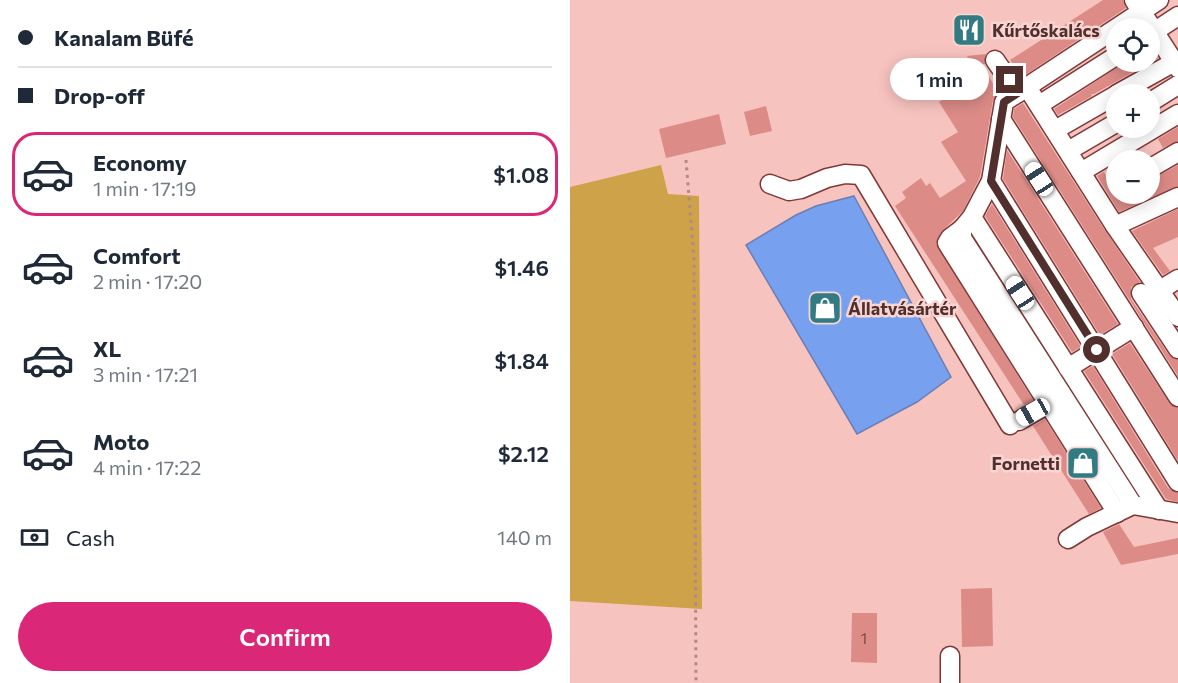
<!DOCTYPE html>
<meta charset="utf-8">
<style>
:root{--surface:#fff;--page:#f6f6f7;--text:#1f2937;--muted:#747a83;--line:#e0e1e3;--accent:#db2777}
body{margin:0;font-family:Commissioner,sans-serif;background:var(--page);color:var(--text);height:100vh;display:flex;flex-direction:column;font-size:22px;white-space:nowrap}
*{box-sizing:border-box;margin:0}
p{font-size:20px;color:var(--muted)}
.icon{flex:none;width:33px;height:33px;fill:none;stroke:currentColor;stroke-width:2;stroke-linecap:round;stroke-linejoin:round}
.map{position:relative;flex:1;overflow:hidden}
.details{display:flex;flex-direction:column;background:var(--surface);width:570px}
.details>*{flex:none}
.banner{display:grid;align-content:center;height:132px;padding:0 18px;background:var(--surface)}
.controls{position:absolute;left:536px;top:18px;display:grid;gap:12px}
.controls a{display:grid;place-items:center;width:54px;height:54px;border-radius:50%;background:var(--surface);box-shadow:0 3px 15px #0003;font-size:30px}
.end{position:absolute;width:27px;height:27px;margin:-14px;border:8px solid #512f2d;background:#fff;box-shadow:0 0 0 3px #fff}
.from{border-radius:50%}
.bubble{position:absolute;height:42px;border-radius:21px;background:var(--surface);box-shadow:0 3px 15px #0003;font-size:20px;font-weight:600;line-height:42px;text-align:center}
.car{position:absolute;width:18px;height:36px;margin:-18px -9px;border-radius:8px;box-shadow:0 0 4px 2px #0007;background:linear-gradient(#fff 24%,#345 0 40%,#fff 0 76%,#345 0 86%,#fff 0)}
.banner b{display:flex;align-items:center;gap:21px;height:57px;font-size:22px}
.banner b+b{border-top:2px solid var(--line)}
.banner i{width:15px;height:15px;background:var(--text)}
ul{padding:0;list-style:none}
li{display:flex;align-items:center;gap:18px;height:84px;margin:0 12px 9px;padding:0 6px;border:3px solid transparent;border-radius:24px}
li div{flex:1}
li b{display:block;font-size:22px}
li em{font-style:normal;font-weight:600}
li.on{border-color:var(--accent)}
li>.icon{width:54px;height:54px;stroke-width:1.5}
.pay{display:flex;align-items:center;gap:15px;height:66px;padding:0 18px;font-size:22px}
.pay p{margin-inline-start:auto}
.primary-button{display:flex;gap:12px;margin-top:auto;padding:12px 18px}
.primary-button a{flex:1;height:69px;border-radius:36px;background:var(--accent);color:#fff;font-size:24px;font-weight:600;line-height:69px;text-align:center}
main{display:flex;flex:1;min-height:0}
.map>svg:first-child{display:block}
</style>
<main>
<section class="details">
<div class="banner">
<b><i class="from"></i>Kanalam Büfé</b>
<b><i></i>Drop-off</b>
</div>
<ul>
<li class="on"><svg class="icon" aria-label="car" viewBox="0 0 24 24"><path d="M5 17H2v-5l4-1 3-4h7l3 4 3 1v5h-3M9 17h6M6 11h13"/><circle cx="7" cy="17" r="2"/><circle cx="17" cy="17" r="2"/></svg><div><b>Economy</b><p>1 min · 17:19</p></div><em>$1.08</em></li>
<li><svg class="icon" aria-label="car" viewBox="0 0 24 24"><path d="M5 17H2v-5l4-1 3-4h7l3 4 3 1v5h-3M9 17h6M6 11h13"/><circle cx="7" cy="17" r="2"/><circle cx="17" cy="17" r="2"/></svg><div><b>Comfort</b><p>2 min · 17:20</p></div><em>$1.46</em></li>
<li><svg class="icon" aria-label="car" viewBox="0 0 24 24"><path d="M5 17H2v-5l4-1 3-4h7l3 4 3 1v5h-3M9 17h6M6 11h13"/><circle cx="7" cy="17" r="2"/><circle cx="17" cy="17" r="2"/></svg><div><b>XL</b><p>3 min · 17:21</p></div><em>$1.84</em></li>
<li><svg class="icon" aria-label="car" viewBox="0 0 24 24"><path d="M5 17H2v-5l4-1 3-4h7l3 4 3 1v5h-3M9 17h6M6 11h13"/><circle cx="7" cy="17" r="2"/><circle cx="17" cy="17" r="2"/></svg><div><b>Moto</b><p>4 min · 17:22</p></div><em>$2.12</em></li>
</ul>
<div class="pay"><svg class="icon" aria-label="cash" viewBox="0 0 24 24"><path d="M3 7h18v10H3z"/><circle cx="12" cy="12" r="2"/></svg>Cash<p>140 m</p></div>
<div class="primary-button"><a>Confirm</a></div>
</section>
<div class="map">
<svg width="608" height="683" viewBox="0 0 608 683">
<rect width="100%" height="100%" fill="#f7c3bf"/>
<path fill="#cda249" d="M91,165L98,194L129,196L132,609L0,601V187Z"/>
<path fill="#77a0ef" stroke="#6c7eb5" stroke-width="1.5" d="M284,196L381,377L347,402L287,434L176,245L226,215L246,206Z"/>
<g fill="#dc8b87">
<path d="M533,0H553L556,8L452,77L440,60Z"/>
<path d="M579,46L588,58L524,94H521L522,96L488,115L484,109L556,62H579Z"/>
<path d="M416,54L415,64L412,65L428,92L423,100L410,177L393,211L371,232L366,244L463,400L454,405L325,206L336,198L332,192L351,178L356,186L360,183L370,198L396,181L371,142L388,132L369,102L403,81L394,68L401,64L397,56Z"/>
<path d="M453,103L536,232L570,282L561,287V299L599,355L608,360V376L443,117L444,109Z"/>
<path d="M196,106L202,131L180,136L174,112Z"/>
<path d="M149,114L156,144L96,158L89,129Z"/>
<path d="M608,127V141L593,148L588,139Z"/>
<path d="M437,150L548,324L530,335L433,179Z"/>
<path d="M546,164L534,172L546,194H579V181L608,165V186L549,212L527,176Z"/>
<path d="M422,204L511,347L502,352L415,216Z"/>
<path d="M608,209V237L583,248L600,271L593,275L562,231Z"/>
<path d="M560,343L599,403L608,408V461L542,354Z"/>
<path d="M523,366L598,488L608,493V502L596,499L514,371Z"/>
<path d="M475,419L531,508L519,514L463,426Z"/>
<path d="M549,524L564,547L608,538V554L551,565L533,532Z"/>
<path d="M422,588L423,646L392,647L391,589Z"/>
<path d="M282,613H307V663L281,662Z"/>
</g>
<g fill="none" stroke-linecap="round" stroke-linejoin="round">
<defs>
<g id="minor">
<path d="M564,0L608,68"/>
<path d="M579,35L608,16"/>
<path d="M425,60L448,93"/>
<path d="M457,87L545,226L608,317"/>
<path d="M547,94L608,60"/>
<path d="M579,103L608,85"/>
<path d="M469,105L546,56"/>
<path d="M431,119L608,397"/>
<path d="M485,130L546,95"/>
<path d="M498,151L546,123"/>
<path d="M579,169L608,152"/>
<path d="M511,172L608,114"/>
<path d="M421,181L608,482"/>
<path d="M200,184L219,191L231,189L257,178L275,174L291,175L440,425"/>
<path d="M402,217L589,510"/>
<path d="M545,226L608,197"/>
<path d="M392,229L380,238L377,243L547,513"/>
<path d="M590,290L608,279"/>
<path d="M571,293L608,349"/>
<path d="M498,368L564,327"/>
<path d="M449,421L487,399"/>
<path d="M563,505L392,238V229L402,217L421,181L434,102L589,0"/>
<path d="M498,539L517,527L563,505L608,513"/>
<path d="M380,656V683"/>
</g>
</defs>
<use href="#minor" stroke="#803837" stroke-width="21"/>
<path stroke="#b48885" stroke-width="3" stroke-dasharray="3 4.5" stroke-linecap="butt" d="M116,160L124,259L126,683"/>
<use href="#minor" stroke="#fff" stroke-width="18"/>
</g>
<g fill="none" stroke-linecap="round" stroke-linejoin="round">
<path stroke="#512f2d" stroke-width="8" d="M440,80L448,93L434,102L421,181L527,350"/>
</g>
<defs>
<symbol id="restaurant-square" viewBox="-11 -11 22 22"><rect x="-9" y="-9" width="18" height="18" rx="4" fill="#337b82" stroke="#f8d5d2"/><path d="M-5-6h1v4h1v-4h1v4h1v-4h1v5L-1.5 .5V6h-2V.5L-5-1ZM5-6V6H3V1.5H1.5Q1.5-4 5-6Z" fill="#fff"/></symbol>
<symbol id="shop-square" viewBox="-11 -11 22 22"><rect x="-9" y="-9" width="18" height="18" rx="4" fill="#337b82" stroke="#f8d5d2"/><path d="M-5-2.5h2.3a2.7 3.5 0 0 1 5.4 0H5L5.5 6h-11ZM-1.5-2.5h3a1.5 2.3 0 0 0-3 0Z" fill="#fff"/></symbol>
</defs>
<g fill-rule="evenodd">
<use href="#restaurant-square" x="380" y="11" width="38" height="38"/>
<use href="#shop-square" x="236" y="289" width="38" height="38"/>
<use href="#shop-square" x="494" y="444" width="38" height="38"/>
</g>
<g text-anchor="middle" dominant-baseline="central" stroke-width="5" stroke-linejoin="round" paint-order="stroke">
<g font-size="15" fill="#744644">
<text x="294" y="638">1</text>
</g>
<g font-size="18" font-weight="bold" fill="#512f2d" stroke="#f8d5d2" text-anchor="start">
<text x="422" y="30">Kűrtőskalács</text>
<text x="278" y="308">Állatvásártér</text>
<text x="490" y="463" text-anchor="end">Fornetti</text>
</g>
</g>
</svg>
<div class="controls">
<a><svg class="icon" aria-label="locate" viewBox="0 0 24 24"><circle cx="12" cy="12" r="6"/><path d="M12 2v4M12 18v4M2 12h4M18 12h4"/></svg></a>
<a>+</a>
<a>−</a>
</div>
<i class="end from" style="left:527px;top:350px"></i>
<i class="end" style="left:440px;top:80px"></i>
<div class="bubble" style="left:320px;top:58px;width:99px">1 min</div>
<i class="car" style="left:469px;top:179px;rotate:327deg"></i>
<i class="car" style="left:450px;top:293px;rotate:327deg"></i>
<i class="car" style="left:463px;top:412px;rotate:241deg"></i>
</div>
</main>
